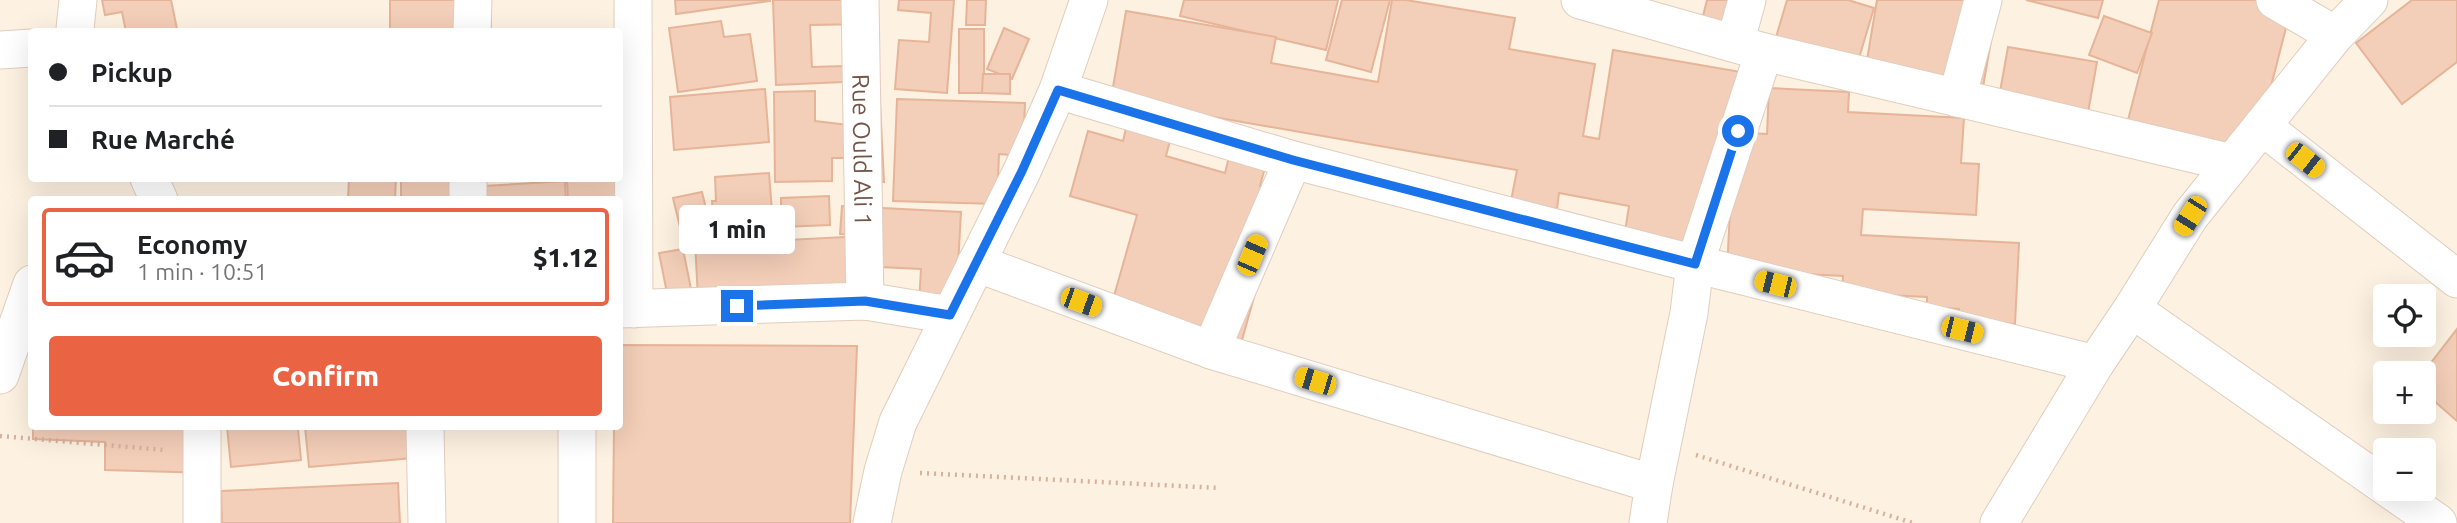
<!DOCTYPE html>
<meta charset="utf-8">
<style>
:root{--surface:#fff;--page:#f2f2f2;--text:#202124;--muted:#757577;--line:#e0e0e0;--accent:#ea6443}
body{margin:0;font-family:Ubuntu,sans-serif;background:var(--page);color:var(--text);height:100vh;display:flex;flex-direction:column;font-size:26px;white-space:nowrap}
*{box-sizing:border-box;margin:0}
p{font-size:23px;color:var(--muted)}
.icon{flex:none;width:38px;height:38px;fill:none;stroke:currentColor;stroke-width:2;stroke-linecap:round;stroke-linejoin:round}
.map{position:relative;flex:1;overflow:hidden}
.sheet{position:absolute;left:28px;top:196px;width:595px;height:234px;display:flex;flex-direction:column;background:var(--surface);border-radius:7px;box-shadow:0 7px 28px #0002}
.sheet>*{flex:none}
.hud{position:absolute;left:28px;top:28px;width:595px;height:154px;border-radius:7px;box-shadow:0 7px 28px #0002;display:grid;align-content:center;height:154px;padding:0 21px;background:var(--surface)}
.buttons{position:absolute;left:2373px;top:284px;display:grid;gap:14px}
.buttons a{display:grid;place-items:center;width:63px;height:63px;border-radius:7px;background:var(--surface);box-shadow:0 7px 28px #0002;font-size:35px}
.end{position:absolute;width:32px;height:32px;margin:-16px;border:9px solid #1a73e8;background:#fff;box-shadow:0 0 0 4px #fff}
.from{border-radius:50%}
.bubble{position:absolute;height:49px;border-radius:7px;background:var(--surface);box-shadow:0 7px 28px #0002;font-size:23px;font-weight:800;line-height:49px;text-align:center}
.car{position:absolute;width:21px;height:42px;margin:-21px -10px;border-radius:9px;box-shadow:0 0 5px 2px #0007;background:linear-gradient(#f5c518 24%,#345 0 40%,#f5c518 0 76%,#345 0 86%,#f5c518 0)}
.hud b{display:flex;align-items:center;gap:24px;height:66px;font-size:26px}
.hud b+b{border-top:2px solid var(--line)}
.hud i{width:18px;height:18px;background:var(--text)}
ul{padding:12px 0 0;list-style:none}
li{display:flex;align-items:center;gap:21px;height:98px;margin:0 14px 10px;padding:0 7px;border:4px solid transparent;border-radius:7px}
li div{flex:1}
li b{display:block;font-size:26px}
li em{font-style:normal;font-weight:800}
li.selected{border-color:var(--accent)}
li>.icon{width:63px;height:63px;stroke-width:1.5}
.cta{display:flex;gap:14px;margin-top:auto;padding:14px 21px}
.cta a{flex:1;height:80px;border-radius:7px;background:var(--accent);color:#fff;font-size:28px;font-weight:800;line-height:80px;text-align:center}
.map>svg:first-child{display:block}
</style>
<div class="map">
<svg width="2457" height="523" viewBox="0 0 2457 523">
<rect width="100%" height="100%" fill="#fdf1e1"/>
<g fill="#f3ceb8" stroke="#e6b498" stroke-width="2">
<path d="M102,0H171L177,29L160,32H126L122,12L105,15Z"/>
<rect x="390" y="0" width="101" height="32"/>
<path d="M675,0H770V1L676,14Z"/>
<path d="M773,0H864L865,24L810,25L812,67L843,66V82L776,85Z"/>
<path d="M899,0H954L947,93L895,89L899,40L929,42L931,13L898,10Z"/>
<path d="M967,0H986L985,25H966Z"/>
<path d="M1184,0H1338L1326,50L1180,16Z"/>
<path d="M1342,0H1390L1371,72L1326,60Z"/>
<path d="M1392,0H1406L1515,18L1509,49L1595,64L1583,136L1599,139L1613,50L1741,72L1707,253L1624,238L1629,206L1559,193L1557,209L1511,201L1517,170L1111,99L1126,11L1276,37L1271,63L1378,82Z"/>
<path d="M1707,0H1756L1746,40L1700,28Z"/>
<path d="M1787,0H1848L1874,8L1856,68L1774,44Z"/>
<path d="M1877,0H1998L1982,93L1865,72Z"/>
<path d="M2026,0H2103L2098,18Z"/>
<path d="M2159,0H2293L2253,157L2127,124Z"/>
<path d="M2457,0V62L2402,104L2356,43L2412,0Z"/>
<path d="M2104,16L2152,33L2137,73L2089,55Z"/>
<path d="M721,21L724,37L750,34L757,81L678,92L669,28Z"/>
<path d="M1004,28L1029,39L1012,79L987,69Z"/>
<rect x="959" y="29" width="25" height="64"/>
<path d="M2008,47L2097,62L2087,118L1998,103Z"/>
<path d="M983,74H1010V94L982,93Z"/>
<path d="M1769,88L1849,92L1848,112L1964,118L1961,163L1979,164L1976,215L1863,209L1861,235L2019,243L2015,324L1959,321V309L1927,307V297L1842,293L1843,276L1727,270L1734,132L1767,134Z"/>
<path d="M765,89L769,142L674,150L670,97Z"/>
<path d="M815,91V121L857,126L880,103L884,182L862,179L861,158H832V181L775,182L774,92Z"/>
<path d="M897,99L1025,103L1023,156L999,154L997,204L893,201Z"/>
<path d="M1128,120L1172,133L1166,156L1225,173L1231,149L1267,160L1260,186L1283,193L1242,340L1112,303L1137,215L1070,196L1088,131L1123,141Z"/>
<path d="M769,173L773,224L714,228L712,201H716L715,177Z"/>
<path d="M349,178H396L395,200H348Z"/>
<path d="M401,178H462L476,200H401Z"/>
<path d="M620,178V200H568L567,180Z"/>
<path d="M565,181L566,200H485L484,186Z"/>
<path d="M702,192L709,221L680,227L673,198Z"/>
<path d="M829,196L830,225L781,227V198Z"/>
<path d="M842,206L961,212L956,303L919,302L921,269L880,267L881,236L840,234Z"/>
<path d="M767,231L768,241L864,236L867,290L698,299L695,241L739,238V233Z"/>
<path d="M683,249L692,294L668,298L659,253Z"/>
<path d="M2457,329V421L2424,392L2423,373Z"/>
<path d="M620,345L857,346L850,523H613L614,427H620Z"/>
<path d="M33,427H211L210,473L105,470V442L33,439Z"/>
<path d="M227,427H303L298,429L301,460L231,467Z"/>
<path d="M305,427H422L425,457L309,467Z"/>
<path d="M398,483L400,523H222L221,491Z"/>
</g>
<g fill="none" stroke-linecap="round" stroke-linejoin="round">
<defs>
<g id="street">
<path d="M633,0L634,309"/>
<path id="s1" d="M860,0L865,301"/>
<path d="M1580,0L1764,52L2232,163"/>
<path d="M2275,0L2335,35"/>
<path d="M75,29L78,0"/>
<path d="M472,32L473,0"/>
<path d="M1735,43L1747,0"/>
<path d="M0,50L32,48"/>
<path d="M1058,90L1293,160L1695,264L2095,364"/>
<path d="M1957,98L1983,0"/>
<path d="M2262,126L2457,279"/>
<path d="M149,178L159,200"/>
<path d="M468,200V178"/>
<path d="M976,263L1211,350L1654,484"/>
<path d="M620,309L865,301L950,315"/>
<path d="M2132,309L2385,486"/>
<path d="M1211,350L1293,160"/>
<path d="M0,375L32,284"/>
<path d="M425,427L427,523"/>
<path d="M2388,488L2438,523"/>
<path d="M202,523V427"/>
<path d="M577,523V427"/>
<path d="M872,523L883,471L898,422L1022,171L1058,90L1089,0"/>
<path d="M1648,523L1654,484L1689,313L1695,264L1764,52"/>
<path d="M1999,523L2095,364L2132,309L2190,216L2335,35L2369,0"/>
</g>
</defs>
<use href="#street" stroke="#e1cdbd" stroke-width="39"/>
<g stroke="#d7b19c" stroke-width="4.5" stroke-dasharray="2 5" stroke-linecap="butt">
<path d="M0,436L164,450"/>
<path d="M1696,455L1913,523"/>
<path d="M920,473L1220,488"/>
</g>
<use href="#street" stroke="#fff" stroke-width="37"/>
</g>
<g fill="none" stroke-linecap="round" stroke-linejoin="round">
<path stroke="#1a73e8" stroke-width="9" d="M737,306L865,301L950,315L1022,171L1058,90L1293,160L1695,264L1738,131"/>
</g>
<g text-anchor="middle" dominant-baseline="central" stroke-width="6" stroke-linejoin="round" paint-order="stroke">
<g font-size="24" fill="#745648" stroke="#fff5e8">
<text stroke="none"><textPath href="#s1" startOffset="150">Rue Ould Ali 1</textPath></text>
</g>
</g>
</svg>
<div class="buttons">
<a><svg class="icon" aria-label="locate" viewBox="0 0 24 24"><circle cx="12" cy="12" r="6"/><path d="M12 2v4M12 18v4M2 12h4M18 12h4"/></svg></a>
<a>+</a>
<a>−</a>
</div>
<i class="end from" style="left:1738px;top:131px"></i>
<i class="end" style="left:737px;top:306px"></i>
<div class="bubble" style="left:679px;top:205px;width:116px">1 min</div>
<i class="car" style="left:2305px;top:160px;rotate:128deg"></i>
<i class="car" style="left:2190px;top:216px;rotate:212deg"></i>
<i class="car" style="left:1252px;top:255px;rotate:23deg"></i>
<i class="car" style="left:1775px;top:284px;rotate:284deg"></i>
<i class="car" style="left:1081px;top:302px;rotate:110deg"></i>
<i class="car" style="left:1962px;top:330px;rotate:104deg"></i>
<i class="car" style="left:1315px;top:381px;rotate:287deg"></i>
<div class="hud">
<b><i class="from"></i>Pickup</b>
<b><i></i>Rue Marché</b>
</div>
<section class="sheet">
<ul>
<li class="selected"><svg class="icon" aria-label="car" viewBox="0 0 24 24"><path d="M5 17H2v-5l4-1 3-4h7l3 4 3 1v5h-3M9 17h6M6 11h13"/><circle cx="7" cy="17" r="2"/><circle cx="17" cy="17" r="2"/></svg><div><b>Economy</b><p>1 min · 10:51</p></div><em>$1.12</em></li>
</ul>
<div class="cta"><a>Confirm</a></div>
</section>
</div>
